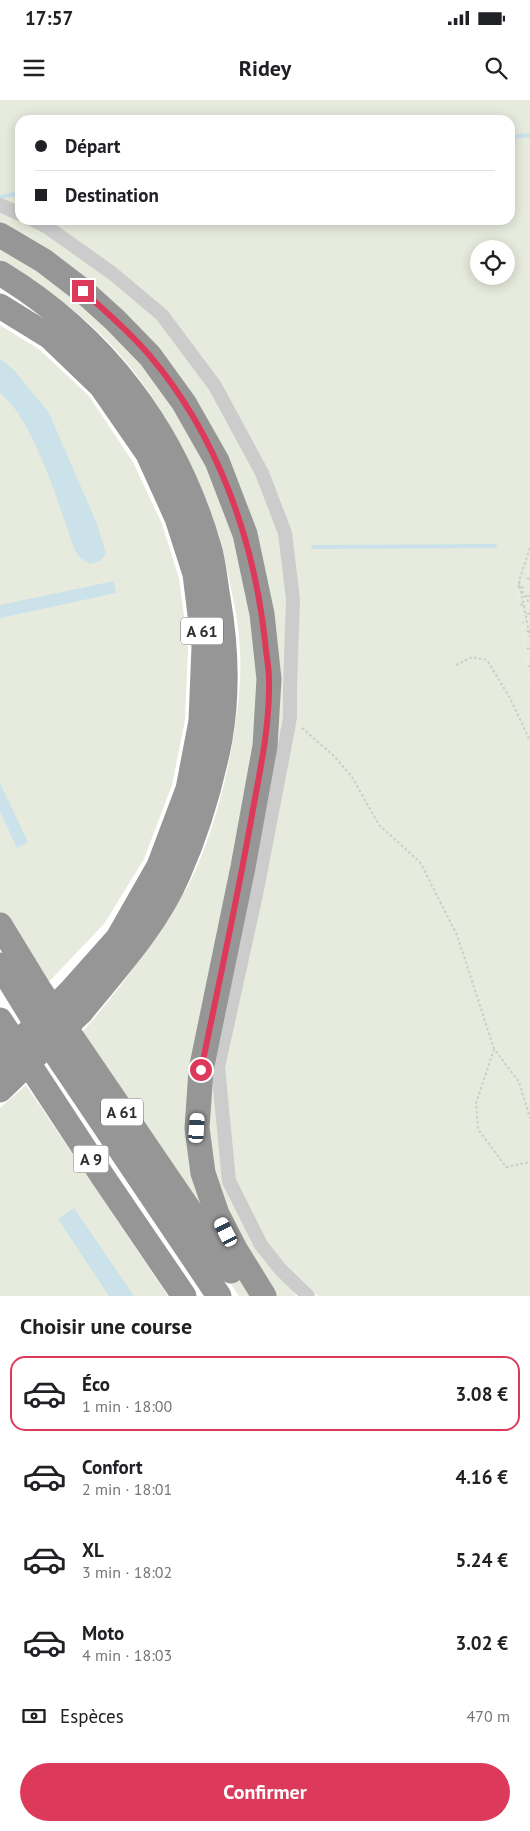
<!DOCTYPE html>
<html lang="fr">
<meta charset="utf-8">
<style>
:root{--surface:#fff;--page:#f6f6f6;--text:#202124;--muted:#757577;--line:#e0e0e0;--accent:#dd3a5b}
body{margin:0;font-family:"PT Sans",sans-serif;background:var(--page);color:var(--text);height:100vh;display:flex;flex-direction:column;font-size:19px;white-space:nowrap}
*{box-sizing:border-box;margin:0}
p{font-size:16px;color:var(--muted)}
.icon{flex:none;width:28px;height:28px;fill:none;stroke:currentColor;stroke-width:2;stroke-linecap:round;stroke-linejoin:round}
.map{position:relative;height:1196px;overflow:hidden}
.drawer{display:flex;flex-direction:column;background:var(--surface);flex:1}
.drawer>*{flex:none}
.banner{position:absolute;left:15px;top:15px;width:500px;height:110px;border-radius:15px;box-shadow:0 2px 12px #0003;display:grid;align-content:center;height:110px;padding:0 20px;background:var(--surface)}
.tools{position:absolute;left:470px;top:140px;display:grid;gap:10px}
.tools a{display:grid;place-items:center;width:45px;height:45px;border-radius:50%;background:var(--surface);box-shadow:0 2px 12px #0003;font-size:25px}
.end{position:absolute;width:22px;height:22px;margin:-11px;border:6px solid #dd3a5b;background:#fff;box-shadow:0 0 0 2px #fff}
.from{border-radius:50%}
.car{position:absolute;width:15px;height:30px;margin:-15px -8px;border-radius:6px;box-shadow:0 0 4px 1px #0007;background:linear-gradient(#fff 24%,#345 0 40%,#fff 0 76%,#345 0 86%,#fff 0)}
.banner b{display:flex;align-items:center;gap:18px;height:48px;font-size:19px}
.banner b+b{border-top:1px solid var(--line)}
.banner i{width:12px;height:12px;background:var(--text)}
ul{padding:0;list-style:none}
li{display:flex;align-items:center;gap:15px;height:75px;margin:0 10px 8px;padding:0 10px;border:2px solid transparent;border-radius:15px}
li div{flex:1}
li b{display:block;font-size:19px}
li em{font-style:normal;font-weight:800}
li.active{border-color:var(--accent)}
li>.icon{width:45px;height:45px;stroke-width:1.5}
h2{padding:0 20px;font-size:22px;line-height:60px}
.pay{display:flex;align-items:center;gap:12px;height:55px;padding:0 20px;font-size:19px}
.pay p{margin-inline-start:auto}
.cta{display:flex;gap:10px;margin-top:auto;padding:10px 20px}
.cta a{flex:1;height:58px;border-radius:30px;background:var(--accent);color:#fff;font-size:20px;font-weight:800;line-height:58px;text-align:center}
.status{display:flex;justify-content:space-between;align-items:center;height:35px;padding:0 25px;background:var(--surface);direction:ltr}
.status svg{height:14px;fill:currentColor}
header{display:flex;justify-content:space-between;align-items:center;height:65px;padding:0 20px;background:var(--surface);font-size:22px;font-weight:800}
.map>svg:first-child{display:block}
</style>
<div class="status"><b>17:57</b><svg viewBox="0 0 49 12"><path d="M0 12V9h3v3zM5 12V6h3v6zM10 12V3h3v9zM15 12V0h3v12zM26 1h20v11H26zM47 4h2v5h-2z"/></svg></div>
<header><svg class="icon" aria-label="menu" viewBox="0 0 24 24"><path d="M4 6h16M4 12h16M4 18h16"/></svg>Ridey<svg class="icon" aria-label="search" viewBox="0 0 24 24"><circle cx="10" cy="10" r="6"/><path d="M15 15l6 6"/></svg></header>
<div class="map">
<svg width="530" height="1196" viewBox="0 0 530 1196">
<defs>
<pattern id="wetland-marsh" width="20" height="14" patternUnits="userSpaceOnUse" patternTransform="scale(1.25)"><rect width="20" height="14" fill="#e7ebdd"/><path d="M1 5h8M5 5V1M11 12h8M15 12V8" fill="none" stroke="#c6cabe"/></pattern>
</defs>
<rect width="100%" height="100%" fill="#fff"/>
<g fill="#e7ebdd" fill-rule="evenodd">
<path d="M0,0H530V467L516,476L530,586V1196H318L288,1180L296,1196H239L138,1047L72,944C106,906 137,866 164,823C172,810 182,798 189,784C218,725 236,645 240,579C242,548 237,514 230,484C227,470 225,456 221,443C218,430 211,417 206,404C182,340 147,278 96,230C67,203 34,180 0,159ZM20,20H510V120H20ZM479,149H506V176H479Z"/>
<path d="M0,225L40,250L89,296L133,362L162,424L179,478L188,548L185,620L172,685L144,759L104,824L41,890L0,820Z"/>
<path d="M26,985L168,1196H0V1008Z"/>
</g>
<path fill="url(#wetland-marsh)" d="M530,467V586L516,476Z"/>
<g fill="#cbe2ea">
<path d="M0,259L13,269L49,313L97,424L106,454L100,461L90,464L80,458L74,448C60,408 33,318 0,293Z"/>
<path d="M114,481L116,493L0,518V505Z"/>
<path d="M0,683L28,742L17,748L0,712Z"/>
<path d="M74,1108L134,1196H109L58,1119Z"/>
</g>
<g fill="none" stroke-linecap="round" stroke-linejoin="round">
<g stroke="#cbe2ea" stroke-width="4">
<path d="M510,37L530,35"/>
<path d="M0,97L20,93"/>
<path d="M313,447L495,446"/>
</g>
<g stroke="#ccc" stroke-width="2" stroke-dasharray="2.5 2.5" stroke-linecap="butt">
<path d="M530,448L519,481L530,537"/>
<path d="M522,491L530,504"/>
<path d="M456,565L472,557L487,560L510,598L530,641"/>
<path d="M302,628L334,656L352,677L379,725L420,762L457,835L494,949L519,982L530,1018"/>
<path d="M494,949L476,1003L478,1029L506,1067L530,1062"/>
</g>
<g stroke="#ccc" stroke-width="14">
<path d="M0,105L20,114"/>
<path d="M33,120L47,127L112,173L162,215L215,286L262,373L285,433L293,499L290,587V618L257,790L218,967L229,1081L261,1145L281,1170L308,1196"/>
</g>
<g stroke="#969696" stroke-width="25">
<path d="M0,135L44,161L83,191L115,220L150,256L184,303L217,361L245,434L262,514L269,579L265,646L243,767L201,970L197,1028L203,1073L217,1114L235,1149L264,1196"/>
<path d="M0,173C104,236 175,330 209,447C214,463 215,481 218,498C226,544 228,593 220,639C211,686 197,732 178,775C156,826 116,869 81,912"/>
<path d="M0,206L50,237L101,286L148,354L177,418L195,474L204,547L201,621L188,689L159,766L118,838L69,893"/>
<path d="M0,825L39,889L231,1171"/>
<path d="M0,865L42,933L219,1196"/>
<path d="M0,920L103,1077L184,1196"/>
</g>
<g stroke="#969696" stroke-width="25">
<path d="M0,960L69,893"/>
<path d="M0,990L81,912"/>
</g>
</g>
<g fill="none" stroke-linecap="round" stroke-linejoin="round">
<path stroke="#dd3a5b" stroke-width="6" d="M83,191C106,212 130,232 150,256C217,335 254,439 265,541C266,554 269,567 269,579C270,623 261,666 253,709C238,796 219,883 201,970"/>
</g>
<g text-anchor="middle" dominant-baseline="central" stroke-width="5" stroke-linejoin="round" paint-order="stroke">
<g fill="#fff" stroke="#6d6d6d" stroke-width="1">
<rect x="181" y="517.5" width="42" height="27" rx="4"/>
<rect x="101" y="998.5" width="42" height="27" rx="4"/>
<rect x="73.5" y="1045.5" width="35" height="27" rx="4"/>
</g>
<g font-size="16" font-weight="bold" fill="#2f2f2f">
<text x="202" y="531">A 61</text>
<text x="122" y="1012">A 61</text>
<text x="91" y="1059">A 9</text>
</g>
</g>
</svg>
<div class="tools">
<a><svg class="icon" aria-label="locate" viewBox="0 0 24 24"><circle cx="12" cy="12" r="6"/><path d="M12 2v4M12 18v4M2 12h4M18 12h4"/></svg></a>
</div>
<i class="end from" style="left:201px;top:970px"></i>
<i class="end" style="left:83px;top:191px"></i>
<i class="car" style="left:197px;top:1028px;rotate:4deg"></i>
<i class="car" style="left:226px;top:1132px;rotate:333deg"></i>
<div class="banner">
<b><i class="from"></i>Départ</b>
<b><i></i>Destination</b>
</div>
</div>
<section class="drawer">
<h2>Choisir une course</h2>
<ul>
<li class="active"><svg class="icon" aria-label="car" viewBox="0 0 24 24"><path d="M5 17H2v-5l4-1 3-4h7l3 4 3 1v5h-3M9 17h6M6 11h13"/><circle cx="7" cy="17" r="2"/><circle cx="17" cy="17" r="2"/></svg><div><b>Éco</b><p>1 min · 18:00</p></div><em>3.08 €</em></li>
<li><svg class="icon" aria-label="car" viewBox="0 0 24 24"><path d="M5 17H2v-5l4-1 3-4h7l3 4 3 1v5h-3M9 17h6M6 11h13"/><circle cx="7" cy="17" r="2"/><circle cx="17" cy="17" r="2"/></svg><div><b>Confort</b><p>2 min · 18:01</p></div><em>4.16 €</em></li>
<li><svg class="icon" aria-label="car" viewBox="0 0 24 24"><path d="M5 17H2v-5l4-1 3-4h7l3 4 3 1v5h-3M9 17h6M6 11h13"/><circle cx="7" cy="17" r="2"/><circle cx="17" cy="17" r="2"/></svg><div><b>XL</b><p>3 min · 18:02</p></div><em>5.24 €</em></li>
<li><svg class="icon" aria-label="car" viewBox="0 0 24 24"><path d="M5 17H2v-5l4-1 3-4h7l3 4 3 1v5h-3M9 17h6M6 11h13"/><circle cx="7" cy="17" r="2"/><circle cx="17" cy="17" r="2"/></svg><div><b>Moto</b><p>4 min · 18:03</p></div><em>3.02 €</em></li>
</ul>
<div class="pay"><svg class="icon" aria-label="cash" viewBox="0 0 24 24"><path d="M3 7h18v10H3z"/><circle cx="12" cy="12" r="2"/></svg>Espèces<p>470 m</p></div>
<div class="cta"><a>Confirmer</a></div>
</section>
